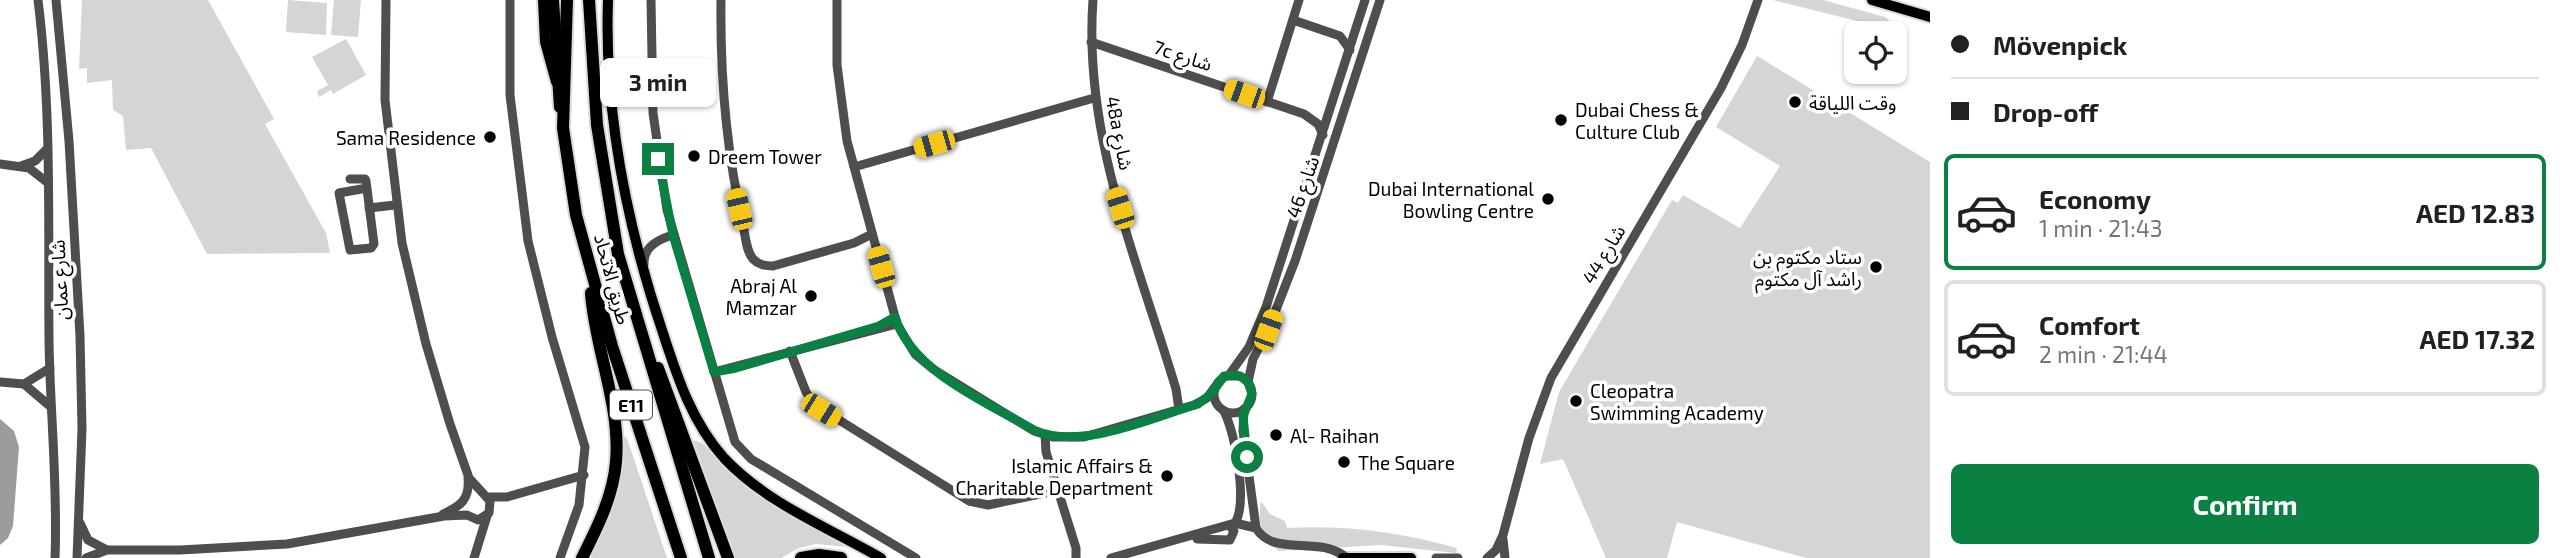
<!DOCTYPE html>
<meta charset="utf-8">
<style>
:root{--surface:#fff;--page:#f2f2f2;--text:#202124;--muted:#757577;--line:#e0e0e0;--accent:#0b8043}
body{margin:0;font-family:"Exo 2","Noto Sans Arabic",sans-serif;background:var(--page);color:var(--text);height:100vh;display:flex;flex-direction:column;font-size:26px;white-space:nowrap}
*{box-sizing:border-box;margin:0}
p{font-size:23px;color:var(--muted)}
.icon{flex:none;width:38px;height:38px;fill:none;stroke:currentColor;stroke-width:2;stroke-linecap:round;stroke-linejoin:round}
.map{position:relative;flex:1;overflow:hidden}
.details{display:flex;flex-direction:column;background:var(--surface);width:630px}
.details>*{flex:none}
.guide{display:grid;align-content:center;height:154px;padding:0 21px;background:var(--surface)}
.buttons{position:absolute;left:1844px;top:21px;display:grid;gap:14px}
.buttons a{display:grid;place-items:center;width:63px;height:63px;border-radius:10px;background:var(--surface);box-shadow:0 2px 5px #0004;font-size:35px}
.end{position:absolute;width:32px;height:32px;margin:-16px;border:9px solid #0b8043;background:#fff;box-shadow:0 0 0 4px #fff}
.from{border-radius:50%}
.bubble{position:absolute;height:49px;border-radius:10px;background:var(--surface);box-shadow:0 2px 5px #0004;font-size:23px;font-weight:700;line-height:49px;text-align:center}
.car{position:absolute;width:21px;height:42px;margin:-21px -10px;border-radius:9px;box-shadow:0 0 5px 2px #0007;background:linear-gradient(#f5c518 24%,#345 0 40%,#f5c518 0 76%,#345 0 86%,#f5c518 0)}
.guide b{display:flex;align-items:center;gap:24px;height:66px;font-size:26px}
.guide b+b{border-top:2px solid var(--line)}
.guide i{width:18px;height:18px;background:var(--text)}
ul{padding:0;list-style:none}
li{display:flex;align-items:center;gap:21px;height:116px;margin:0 14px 10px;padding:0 7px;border:4px solid var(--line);border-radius:10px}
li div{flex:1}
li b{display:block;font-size:26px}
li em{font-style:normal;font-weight:700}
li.on{border-color:var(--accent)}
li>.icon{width:63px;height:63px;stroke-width:1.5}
.action{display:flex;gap:14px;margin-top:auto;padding:14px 21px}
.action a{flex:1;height:80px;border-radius:10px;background:var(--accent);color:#fff;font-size:28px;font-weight:700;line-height:80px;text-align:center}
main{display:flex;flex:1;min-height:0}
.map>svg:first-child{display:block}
</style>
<main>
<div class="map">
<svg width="1930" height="558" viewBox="0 0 1930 558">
<rect width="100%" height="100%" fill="#fff"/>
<g fill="#d5d5d5">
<path d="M82,0H208L274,119L265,124L326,233L330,253L207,254L151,148L126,150L123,116L113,110L112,80L87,83V68L79,69Z"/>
<path d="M288,0L327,3L326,35L286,32Z"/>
<path d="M334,0H361L358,37L331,35Z"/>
<path d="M1773,0H1823L1885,17L1891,22L1893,32L1886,33L1884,28L1864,23L1863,27L1857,25V21Z"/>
<path d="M346,39L366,75L333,94L331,90L319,97L317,91L328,85L312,57Z"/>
<path d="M1757,56L1930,162V558H1806L1677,522L1667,558H1606L1563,459L1540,464L1559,392L1672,200L1678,203L1683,195L1740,228L1780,166L1716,127Z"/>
<path d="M626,437L627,438L667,558H589L617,492L623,438Z"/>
<path d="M693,440L702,443L748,486L848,547L816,544L799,548L781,558H736Z"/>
<path d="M1261,501L1270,514L1285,521L1287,528C1345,525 1400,532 1457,548L1456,553L1381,545L1279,551C1261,540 1257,520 1261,501Z"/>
</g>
<path fill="#9c9c9c" d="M0,419L14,431L19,447L13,526L8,538L0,545Z"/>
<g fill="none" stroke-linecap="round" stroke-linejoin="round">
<defs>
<g id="major">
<path d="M543,0L545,42L556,82"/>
<path d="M608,0C604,113 626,223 662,330C677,376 691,421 724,458C766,503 829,528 881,558"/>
<path d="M1872,0L1930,17"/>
<path d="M1343,558H1411"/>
</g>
<g id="highway">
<path d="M553,0L560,107"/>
<path d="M567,0L563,128L576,215L612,346L681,558"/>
<path d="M589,0L597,125L618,254L709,558"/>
<path d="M658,368L728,558"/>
<path d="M582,558C597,528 613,497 616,462C621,406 595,349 591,293"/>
<path d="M801,558L819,555L841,558"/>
</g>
</defs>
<use href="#major" stroke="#dbdbdb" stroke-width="14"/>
<use href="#highway" stroke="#dbdbdb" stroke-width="16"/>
<g stroke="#4e4e4e" stroke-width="9">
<path d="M38,0C52,112 48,227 49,340C50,413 58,485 55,558"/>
<path d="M56,0L69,141L80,336L82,429L77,558"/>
<path d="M510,0V95L528,241L552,337L585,447L579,505L560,558"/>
<path d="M651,0L653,113L667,210L735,442L751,459L916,558"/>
<path d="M721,0C720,75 726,150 743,224C745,234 746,251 753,259C759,265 765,266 773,266L854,243L872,234"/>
<path d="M837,0V65L847,141L897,324L915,354L933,369L1034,431L1053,437H1084L1194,405L1207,398L1214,388"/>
<path d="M1093,0C1083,136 1138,262 1176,389L1179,409"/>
<path d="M1293,20L1340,36L1350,50"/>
<path d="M1091,42L1304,114L1318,124L1323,135"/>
<path d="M1267,102L1299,0"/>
<path d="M0,164L29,168L48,183"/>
<path d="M21,166L35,161L47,149"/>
<path d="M854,167L1094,98"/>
<path d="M350,179H365L366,181L374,244L371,248L350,250L339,193L367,188"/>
<path d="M369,208L395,205"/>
<path d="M644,264C643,247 659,239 673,235"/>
<path d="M790,351L806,392L815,405L969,501L988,505L1059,490"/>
<path d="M714,372L897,324"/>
<circle cx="1233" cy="394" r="19"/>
<path d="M1229,375L1249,347L1266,307L1365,0"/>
<path d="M0,382L24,384L51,407"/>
<path d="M1248,382L1253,359L1268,330L1295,261L1380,0"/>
<path d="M24,384L50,368"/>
<path d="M1244,409L1243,431L1256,528C1274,558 1318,534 1347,558"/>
<path d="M1224,411C1235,434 1248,502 1235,523"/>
<path d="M1045,435L1046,452L1076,548V558"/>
<path d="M488,497H507L584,475"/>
<path d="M443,514C461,506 470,499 468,478"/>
<path d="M80,523L88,540L105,549"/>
<path d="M1197,539L1230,540L1234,531L1229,525"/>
<path d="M1503,539L1505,558"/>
<path d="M86,558L107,550H180L287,544L444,516L467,515L478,520L489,513L490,501L469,478L450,424L426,344L402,243L385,100L386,0"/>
<path d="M474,558L487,516"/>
<path d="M1111,558L1235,523L1256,528"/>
<path d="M1436,558H1458"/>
<path d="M1487,558L1496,550L1503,535L1529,438L1551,378L1721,88L1742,45L1758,0"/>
</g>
<use href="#major" stroke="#000" stroke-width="10"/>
<use href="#highway" stroke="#000" stroke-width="12"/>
</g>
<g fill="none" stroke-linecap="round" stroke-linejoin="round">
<path stroke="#0b8043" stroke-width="9" d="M658,159L673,235L714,372L736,368L879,326L895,317C912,372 987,402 1034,430C1081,451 1150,418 1198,404L1211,394L1224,376H1240L1248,382L1252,394L1243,416L1247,457"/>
</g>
<g fill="#000" stroke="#fff" stroke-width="2.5">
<circle cx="1795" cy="102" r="7"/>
<circle cx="1561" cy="120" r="7"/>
<circle cx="490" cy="137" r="7"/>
<circle cx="694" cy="156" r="7"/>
<circle cx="1548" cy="199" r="7"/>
<circle cx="1876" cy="267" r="7"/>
<circle cx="811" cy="296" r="7"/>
<circle cx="1576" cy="401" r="7"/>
<circle cx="1276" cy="435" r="7"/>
<circle cx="1344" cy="462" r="7"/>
<circle cx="1167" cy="476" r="7"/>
</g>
<g text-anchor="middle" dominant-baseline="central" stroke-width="7" stroke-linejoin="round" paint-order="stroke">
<rect fill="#fff" stroke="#4c4c4c" stroke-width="2" x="610" y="390.5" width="42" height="29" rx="5"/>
<g font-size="18" font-weight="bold" fill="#000">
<text x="631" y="405">E11</text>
</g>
<g font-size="19" fill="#000" stroke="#fff">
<text transform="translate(1183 55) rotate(18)">7c شارع</text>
<text transform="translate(1120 133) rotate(79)">48a شارع</text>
<text transform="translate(1302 187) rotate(-71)">شارع 46</text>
<text transform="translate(1603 254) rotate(-59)">شارع 44</text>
<text transform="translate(613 279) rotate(75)">طريق الاتحاد</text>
<text transform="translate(59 280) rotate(-93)">شارع عمان</text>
</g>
<g font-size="19" fill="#000" stroke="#fff" text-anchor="start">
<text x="1809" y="102">وقت اللياقة</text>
<text x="1575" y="109">Dubai Chess &amp;<tspan x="1575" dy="22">Culture Club</tspan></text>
<text x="476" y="137" text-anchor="end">Sama Residence</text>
<text x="708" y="156">Dreem Tower</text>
<text x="1534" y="188" text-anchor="end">Dubai International<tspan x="1534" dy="22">Bowling Centre</tspan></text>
<text x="1862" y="256" text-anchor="end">ستاد مكتوم بن<tspan x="1862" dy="22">راشد آل مكتوم</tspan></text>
<text x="797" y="285" text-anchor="end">Abraj Al<tspan x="797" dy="22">Mamzar</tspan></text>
<text x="1590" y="390">Cleopatra<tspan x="1590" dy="22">Swimming Academy</tspan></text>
<text x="1290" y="435">Al- Raihan</text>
<text x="1358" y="462">The Square</text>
<text x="1153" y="465" text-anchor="end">Islamic Affairs &amp;<tspan x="1153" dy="22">Charitable Department</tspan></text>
</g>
</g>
</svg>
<div class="buttons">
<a><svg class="icon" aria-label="locate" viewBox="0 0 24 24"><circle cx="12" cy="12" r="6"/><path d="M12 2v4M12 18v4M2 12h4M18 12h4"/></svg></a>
</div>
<i class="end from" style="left:1247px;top:457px"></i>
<i class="end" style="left:658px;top:159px"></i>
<div class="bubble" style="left:600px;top:58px;width:116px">3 min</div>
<i class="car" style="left:1244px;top:94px;rotate:289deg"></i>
<i class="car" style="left:934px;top:144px;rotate:254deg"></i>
<i class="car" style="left:1120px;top:208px;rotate:342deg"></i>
<i class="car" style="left:739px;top:209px;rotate:347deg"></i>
<i class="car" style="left:881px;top:267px;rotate:344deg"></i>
<i class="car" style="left:1268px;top:330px;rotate:20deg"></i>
<i class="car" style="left:821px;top:410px;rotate:122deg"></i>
</div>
<section class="details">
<div class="guide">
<b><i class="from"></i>Mövenpick</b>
<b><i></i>Drop-off</b>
</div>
<ul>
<li class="on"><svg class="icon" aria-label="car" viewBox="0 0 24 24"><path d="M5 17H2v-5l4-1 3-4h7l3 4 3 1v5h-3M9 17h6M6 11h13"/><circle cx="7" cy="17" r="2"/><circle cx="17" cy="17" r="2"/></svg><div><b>Economy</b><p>1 min · 21:43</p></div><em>AED 12.83</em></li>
<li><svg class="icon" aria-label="car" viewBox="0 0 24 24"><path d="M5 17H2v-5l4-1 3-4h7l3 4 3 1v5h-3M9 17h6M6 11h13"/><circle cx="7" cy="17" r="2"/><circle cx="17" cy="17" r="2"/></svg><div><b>Comfort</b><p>2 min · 21:44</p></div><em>AED 17.32</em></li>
</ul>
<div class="action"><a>Confirm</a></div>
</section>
</main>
